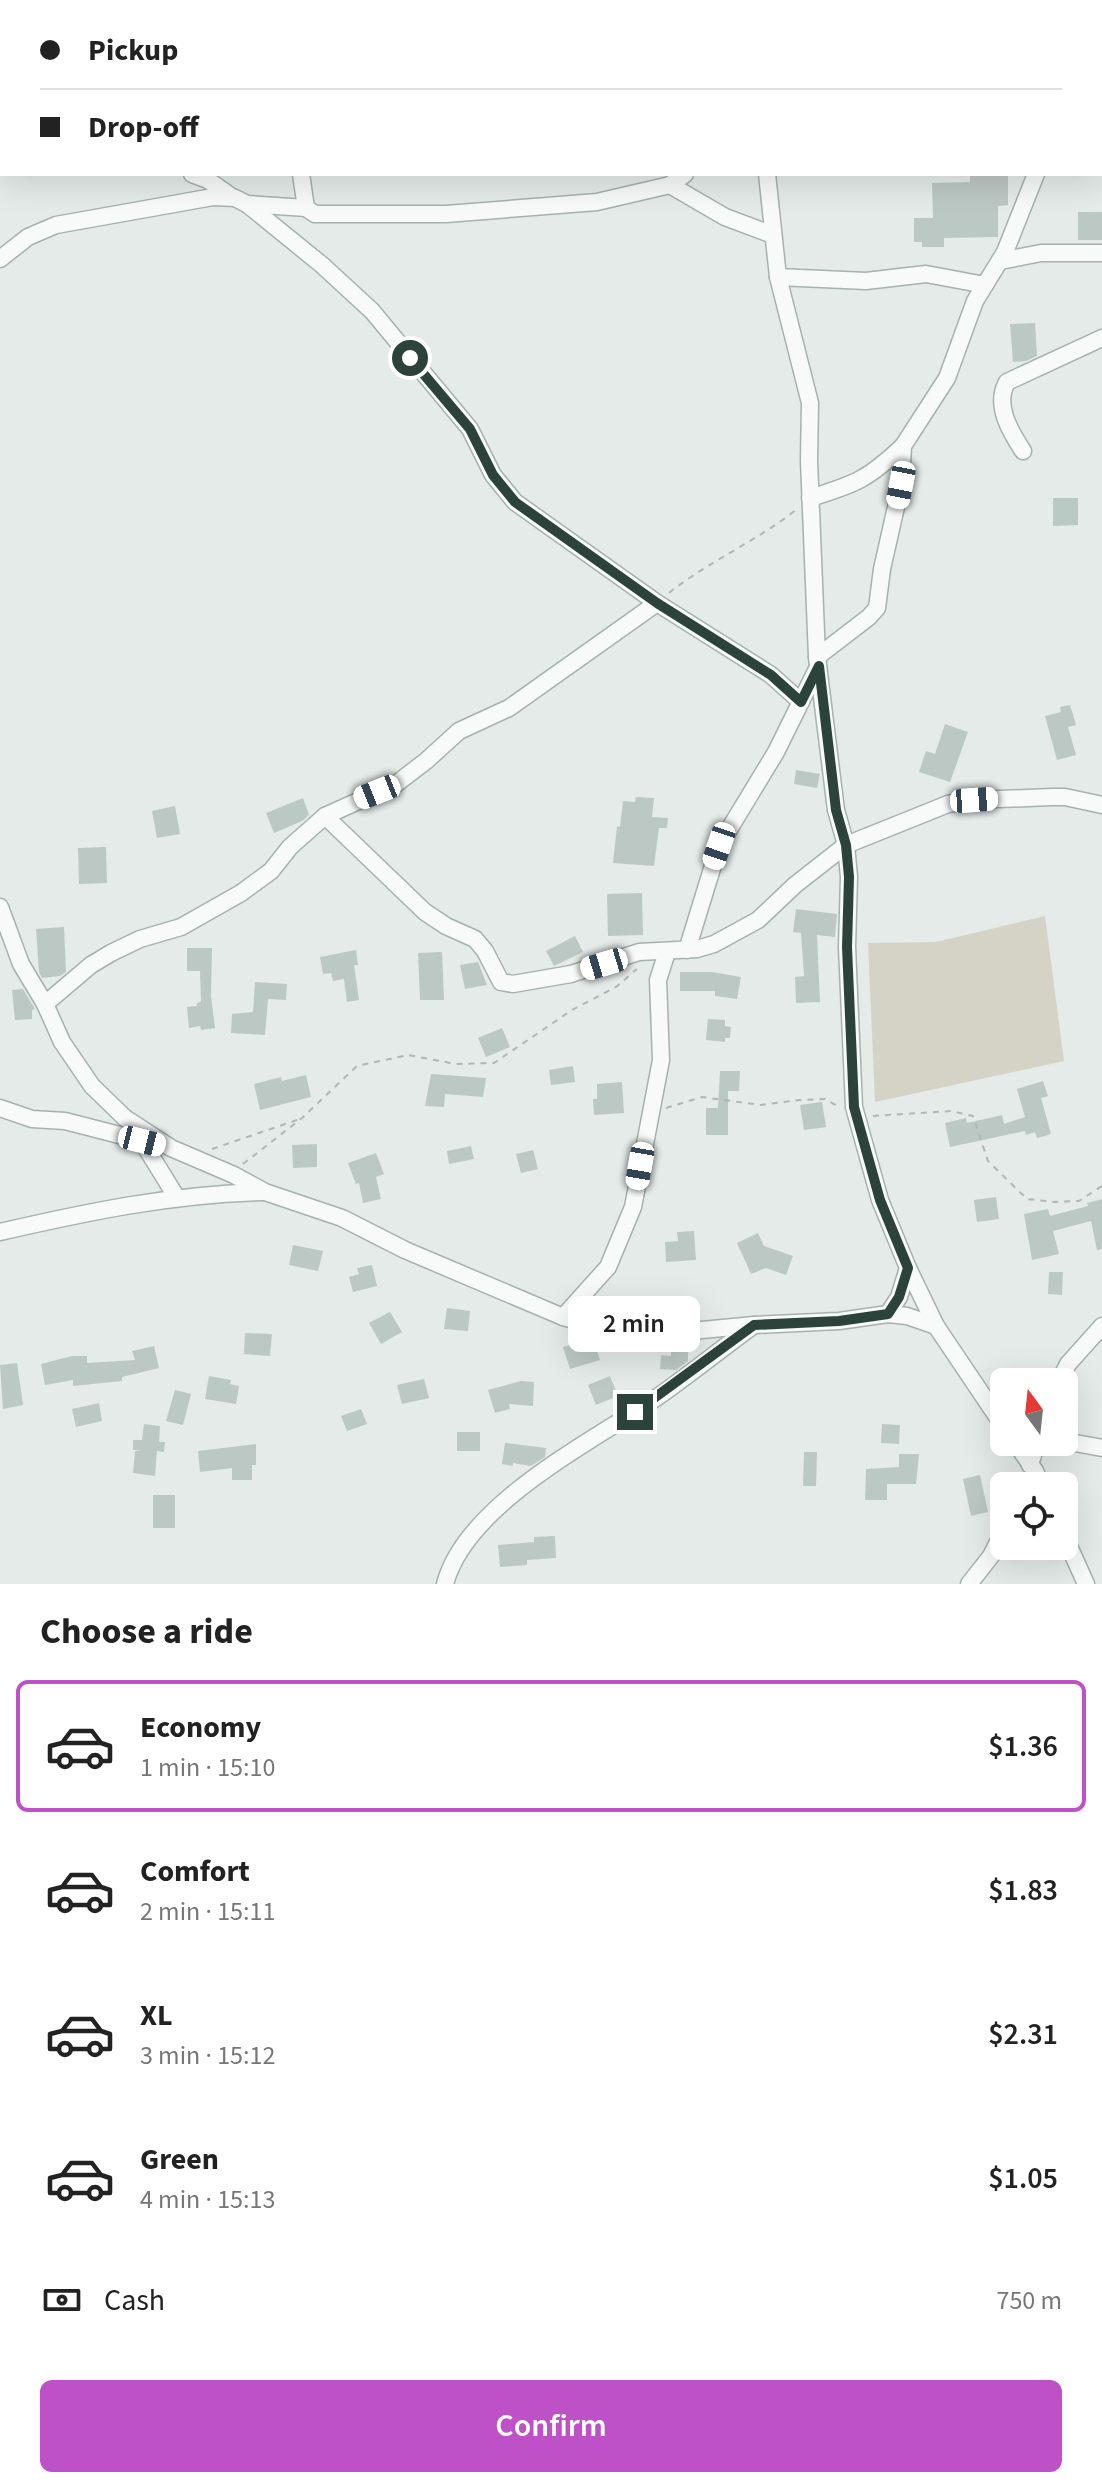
<!DOCTYPE html>
<meta charset="utf-8">
<style>
:root{--surface:#fff;--page:#f6f6f6;--text:#222;--muted:#767676;--line:#e0e0e0;--accent:#bf51c8}
body{margin:0;font-family:"Source Sans 3",sans-serif;background:var(--page);color:var(--text);height:100vh;display:flex;flex-direction:column;font-size:30px;white-space:nowrap}
*{box-sizing:border-box;margin:0}
p{font-size:26px;color:var(--muted)}
.icon{flex:none;width:44px;height:44px;fill:none;stroke:currentColor;stroke-width:2;stroke-linecap:round;stroke-linejoin:round}
.map{position:relative;height:1584px;overflow:hidden}
.panel{display:flex;flex-direction:column;background:var(--surface);flex:1}
.panel>*{flex:none}
.banner{position:absolute;left:0px;top:0px;width:1102px;height:176px;box-shadow:0 8px 32px #0002;display:grid;align-content:center;height:176px;padding:0 40px;background:var(--surface)}
.needle{width:52px;rotate:345deg}
.fabs{position:absolute;left:990px;top:1368px;display:grid;gap:16px}
.fabs a{display:grid;place-items:center;width:88px;height:88px;border-radius:12px;background:var(--surface);box-shadow:0 8px 32px #0002;font-size:40px}
.end{position:absolute;width:36px;height:36px;margin:-18px;border:10px solid #2c433c;background:#fff;box-shadow:0 0 0 4px #fff}
.from{border-radius:50%}
.bubble{position:absolute;height:56px;border-radius:12px;background:var(--surface);box-shadow:0 8px 32px #0002;font-size:26px;font-weight:600;line-height:56px;text-align:center}
.car{position:absolute;width:24px;height:48px;margin:-24px -12px;border-radius:10px;box-shadow:0 0 6px 2px #0007;background:linear-gradient(#fff 24%,#345 0 40%,#fff 0 76%,#345 0 86%,#fff 0)}
.banner b{display:flex;align-items:center;gap:28px;height:76px;font-size:30px}
.banner b+b{border-top:2px solid var(--line)}
.banner i{width:20px;height:20px;background:var(--text)}
ul{padding:0;list-style:none}
li{display:flex;align-items:center;gap:24px;height:132px;margin:0 16px 12px;padding:0 24px;border:4px solid transparent;border-radius:12px}
li div{flex:1}
li b{display:block;font-size:30px}
li em{font-style:normal;font-weight:600}
li.selected{border-color:var(--accent)}
li>.icon{width:72px;height:72px;stroke-width:1.5}
h2{padding:0 40px;font-size:36px;line-height:96px}
.pay{display:flex;align-items:center;gap:20px;height:88px;padding:0 40px;font-size:30px}
.pay p{margin-inline-start:auto}
.primary-button{display:flex;gap:16px;margin-top:auto;padding:16px 40px}
.primary-button a{flex:1;height:92px;border-radius:12px;background:var(--accent);color:#fff;font-size:32px;font-weight:600;line-height:92px;text-align:center}
.map>svg:first-child{display:block}
</style>
<div class="map">
<svg width="1102" height="1584" viewBox="0 0 1102 1584">
<rect width="100%" height="100%" fill="#e4ebe9"/>
<path fill="#d5d2c6" d="M1045,916L1064,1061L875,1102L868,943L936,942Z"/>
<g fill="#bcc8c4">
<path d="M970,174H1008V205L998,206V237L944,238V247H922V242H914V218H933L932,183L970,182Z"/>
<rect x="1078" y="212" width="24" height="28"/>
<path d="M1035,323L1037,356L1026,361L1013,362L1010,324Z"/>
<path d="M1053,498H1078V525L1053,526Z"/>
<path d="M1070,705L1076,725L1068,727L1076,755L1057,760L1045,716L1061,712L1060,707Z"/>
<path d="M945,724L968,732L950,782L919,772L926,751L935,754Z"/>
<path d="M796,770L820,774L817,788L794,784Z"/>
<path d="M636,797L654,798L652,817L668,818L667,828H659L654,866L613,863L617,826L620,827L623,801L635,802Z"/>
<path d="M303,798L309,815L302,821L274,833L266,813Z"/>
<path d="M175,806L180,834L157,838L152,811Z"/>
<path d="M106,847L107,883L79,884L78,848Z"/>
<path d="M642,893L643,935L608,936L607,894Z"/>
<path d="M796,909L837,914L835,937L817,935L820,1002L796,1003L795,977L804,976L801,933L793,932Z"/>
<path d="M64,927L66,972L60,976L42,978L39,972L36,929Z"/>
<path d="M575,936L583,952L554,966L546,951Z"/>
<path d="M187,948H212L211,996L215,1028L201,1030L200,1026L189,1028L187,1007L197,1006V1003L201,1002L200,971H187Z"/>
<path d="M356,950L358,965H354L359,1000L347,1002L344,979L333,981L331,973L323,974L320,957Z"/>
<path d="M442,952L444,1000H420L418,953Z"/>
<path d="M478,962L487,985L465,989L460,965Z"/>
<path d="M680,972H712L741,977L737,999L715,996V991H680Z"/>
<path d="M255,982L287,984L286,1000L268,999L265,1035L231,1033L232,1014L253,1012Z"/>
<path d="M23,989L35,1009L32,1010V1019L15,1020L12,990Z"/>
<path d="M708,1019L725,1020V1026L731,1027L730,1038H725V1042L706,1040Z"/>
<path d="M502,1028L510,1047L486,1057L478,1038Z"/>
<path d="M573,1066L575,1082L551,1085L549,1070Z"/>
<path d="M720,1071H740L739,1091H728V1135H706V1108H718Z"/>
<path d="M431,1074L486,1078L483,1097L445,1094L444,1107L425,1106Z"/>
<path d="M306,1075L311,1097L260,1110L254,1084L281,1077L282,1081Z"/>
<path d="M1043,1081L1048,1096L1041,1098L1051,1134L1037,1138L1035,1132L1026,1135L1025,1131L950,1147L945,1123L966,1118L967,1123L1002,1115L1004,1124L1025,1117L1017,1089Z"/>
<path d="M622,1082L624,1113L594,1115L593,1099H597V1084Z"/>
<path d="M822,1102L826,1127L804,1130L800,1105Z"/>
<path d="M317,1144V1167L293,1168L292,1145Z"/>
<path d="M471,1146L474,1159L449,1164L447,1151Z"/>
<path d="M533,1150L538,1169L521,1173L516,1154Z"/>
<path d="M376,1153L384,1174L376,1177L381,1199L363,1203L359,1183L356,1184L348,1163Z"/>
<path d="M996,1197L999,1219L977,1222L974,1200Z"/>
<path d="M1102,1199V1249L1097,1250L1091,1221L1053,1231L1059,1254L1032,1260L1024,1214L1048,1209L1050,1216L1088,1206L1087,1203Z"/>
<path d="M694,1231L696,1260L666,1262L665,1242L678,1241L677,1232Z"/>
<path d="M758,1233L764,1246L793,1256L786,1275L766,1268L751,1274L737,1243Z"/>
<path d="M293,1245L323,1251L318,1271L289,1265Z"/>
<path d="M372,1265L377,1286L353,1292L349,1277L359,1274L357,1268Z"/>
<path d="M1049,1272H1063L1062,1295L1048,1294Z"/>
<path d="M447,1308L470,1311L468,1331L444,1329Z"/>
<path d="M390,1312L402,1332L381,1344L369,1323Z"/>
<path d="M245,1333L272,1334L270,1356L244,1354Z"/>
<path d="M593,1338L600,1360L570,1369L563,1347Z"/>
<path d="M154,1346L159,1368L122,1377V1381L73,1386V1380L45,1385L41,1364L72,1356H87V1363L135,1360L132,1351Z"/>
<path d="M671,1349H688V1361L676,1370L660,1369L661,1355L671,1356Z"/>
<path d="M17,1363L23,1405L3,1409L0,1365Z"/>
<path d="M209,1376L231,1380L230,1384L239,1386L236,1404L205,1399Z"/>
<path d="M610,1376L618,1396L596,1405L588,1385Z"/>
<path d="M424,1379L429,1398L402,1404L397,1385Z"/>
<path d="M521,1381L534,1382L533,1406L509,1404L510,1409L495,1413L488,1390Z"/>
<path d="M175,1390L191,1394L183,1425L166,1421Z"/>
<path d="M99,1403L102,1421L76,1427L72,1409Z"/>
<path d="M361,1409L367,1424L347,1431L341,1416Z"/>
<path d="M144,1424L160,1426L159,1442H165L164,1452L157,1451L155,1476L133,1473L135,1451L141,1450H133V1440H142Z"/>
<path d="M882,1424L900,1425L899,1444L881,1443Z"/>
<rect x="457" y="1432" width="23" height="19"/>
<path d="M505,1443L546,1448L545,1457L531,1466L513,1463V1466L502,1464Z"/>
<path d="M256,1444V1465H252V1480H232V1468L200,1472L198,1451Z"/>
<path d="M804,1452H817L816,1486H803Z"/>
<path d="M899,1454H919L916,1484H887V1500H865L866,1469L899,1467Z"/>
<path d="M980,1475L988,1512L971,1516L963,1479Z"/>
<rect x="153" y="1495" width="22" height="33"/>
<path d="M555,1536L556,1558L527,1560V1565L500,1567L498,1545L534,1542V1537Z"/>
</g>
<g fill="none" stroke-linecap="round" stroke-linejoin="round">
<defs>
<g id="street">
<path d="M744,0V2"/>
<path d="M712,2L719,0"/>
<path d="M819,2V0"/>
<path d="M1100,24L1102,22"/>
<path d="M0,56L2,57"/>
<path d="M192,174L208,180L232,197"/>
<path d="M301,174L306,208L315,214H446L597,202L670,185L685,174"/>
<path d="M767,174L778,277L810,403L809,461L817,657L836,810L846,845L849,877L847,947L854,1107L880,1200L908,1268L936,1326L1004,1427"/>
<path d="M670,185L725,217L773,235"/>
<path d="M247,204L306,208"/>
<path d="M0,259L28,237L56,225L213,197L235,198L247,204L322,265L372,311L470,429L493,475L515,502L657,603L771,675L801,702"/>
<path d="M1000,261L1041,253H1102"/>
<path d="M778,277L866,281L926,274L985,285"/>
<path d="M1023,451C1010,431 994,405 1007,382L1102,338"/>
<path d="M810,498C856,484 868,479 903,446"/>
<path d="M817,657L869,617L877,608L882,569L901,485L903,446L947,378L975,301L1005,252L1036,174"/>
<path d="M325,816L425,912L446,926L475,939L485,951L501,982L513,984L571,974L639,952L697,949L714,944L758,920L795,885L846,845L948,804L974,800L1052,797H1065L1102,805"/>
<path d="M0,907L21,964L45,1004L62,1042L92,1086L125,1118L171,1148L234,1175L265,1192L342,1218L405,1250L563,1317L629,1335H650L754,1325L839,1321L888,1314L907,1316L936,1326"/>
<path d="M687,950L719,846L776,752L818,667"/>
<path d="M45,1004L91,965L111,953L140,939L181,927L241,893L271,871L290,847L325,816L396,784L426,761L459,731L509,708L657,603"/>
<path d="M0,1108L32,1119L65,1121L158,1145"/>
<path d="M140,1138L177,1198"/>
<path d="M0,1232C87,1212 173,1194 263,1192"/>
<path d="M888,1314L899,1297L908,1268"/>
<path d="M563,1317L608,1267L633,1207L661,1060L658,980L667,952"/>
<path d="M1059,1382L1068,1364L1102,1326"/>
<path d="M1064,1441L1102,1448"/>
<path d="M1015,1442L1035,1471L1042,1486"/>
<path d="M1030,1465L1037,1442"/>
<path d="M1064,1535L1086,1584"/>
<path d="M445,1584C466,1504 592,1442 656,1398C689,1375 721,1349 754,1325"/>
<path d="M969,1584L991,1556L1004,1530"/>
</g>
</defs>
<use href="#street" stroke="#a5b2ae" stroke-width="19"/>
<g stroke="#aeb8b5" stroke-width="2" stroke-dasharray="6 6" stroke-linecap="butt">
<path d="M669,593C709,561 757,541 797,509"/>
<path d="M666,1108L702,1097L761,1105L799,1100L825,1099L839,1107"/>
<path d="M873,1116L951,1111L973,1116L988,1161L1027,1199L1055,1202L1079,1201L1102,1186"/>
<path d="M212,1149L297,1120"/>
<path d="M243,1164L302,1118L357,1066L408,1055L456,1064L494,1063L572,1010L616,987L637,969"/>
</g>
<use href="#street" stroke="#f7faf9" stroke-width="16"/>
</g>
<g fill="none" stroke-linecap="round" stroke-linejoin="round">
<path stroke="#2c433c" stroke-width="10" d="M410,358L470,429L493,475L515,502L657,603L771,675L801,702L819,666L836,810L846,845L849,877L847,947L854,1107L880,1200L908,1268L899,1297L888,1314L839,1321L754,1325L635,1412"/>
</g>
</svg>
<div class="fabs">
<a><svg class="needle" viewBox="-14 -14 28 28"><path d="M0-13l5 13h-10z" fill="#e53935"/><path d="M0 13l5-13h-10z" fill="#767676"/></svg></a>
<a><svg class="icon" aria-label="locate" viewBox="0 0 24 24"><circle cx="12" cy="12" r="6"/><path d="M12 2v4M12 18v4M2 12h4M18 12h4"/></svg></a>
</div>
<i class="end from" style="left:410px;top:358px"></i>
<i class="end" style="left:635px;top:1412px"></i>
<div class="bubble" style="left:568px;top:1296px;width:132px">2 min</div>
<i class="car" style="left:901px;top:485px;rotate:191deg"></i>
<i class="car" style="left:377px;top:792px;rotate:248deg"></i>
<i class="car" style="left:974px;top:800px;rotate:86deg"></i>
<i class="car" style="left:719px;top:846px;rotate:199deg"></i>
<i class="car" style="left:604px;top:964px;rotate:253deg"></i>
<i class="car" style="left:142px;top:1141px;rotate:104deg"></i>
<i class="car" style="left:640px;top:1166px;rotate:190deg"></i>
<div class="banner">
<b><i class="from"></i>Pickup</b>
<b><i></i>Drop-off</b>
</div>
</div>
<section class="panel">
<h2>Choose a ride</h2>
<ul>
<li class="selected"><svg class="icon" aria-label="car" viewBox="0 0 24 24"><path d="M5 17H2v-5l4-1 3-4h7l3 4 3 1v5h-3M9 17h6M6 11h13"/><circle cx="7" cy="17" r="2"/><circle cx="17" cy="17" r="2"/></svg><div><b>Economy</b><p>1 min · 15:10</p></div><em>$1.36</em></li>
<li><svg class="icon" aria-label="car" viewBox="0 0 24 24"><path d="M5 17H2v-5l4-1 3-4h7l3 4 3 1v5h-3M9 17h6M6 11h13"/><circle cx="7" cy="17" r="2"/><circle cx="17" cy="17" r="2"/></svg><div><b>Comfort</b><p>2 min · 15:11</p></div><em>$1.83</em></li>
<li><svg class="icon" aria-label="car" viewBox="0 0 24 24"><path d="M5 17H2v-5l4-1 3-4h7l3 4 3 1v5h-3M9 17h6M6 11h13"/><circle cx="7" cy="17" r="2"/><circle cx="17" cy="17" r="2"/></svg><div><b>XL</b><p>3 min · 15:12</p></div><em>$2.31</em></li>
<li><svg class="icon" aria-label="car" viewBox="0 0 24 24"><path d="M5 17H2v-5l4-1 3-4h7l3 4 3 1v5h-3M9 17h6M6 11h13"/><circle cx="7" cy="17" r="2"/><circle cx="17" cy="17" r="2"/></svg><div><b>Green</b><p>4 min · 15:13</p></div><em>$1.05</em></li>
</ul>
<div class="pay"><svg class="icon" aria-label="cash" viewBox="0 0 24 24"><path d="M3 7h18v10H3z"/><circle cx="12" cy="12" r="2"/></svg>Cash<p>750 m</p></div>
<div class="primary-button"><a>Confirm</a></div>
</section>
